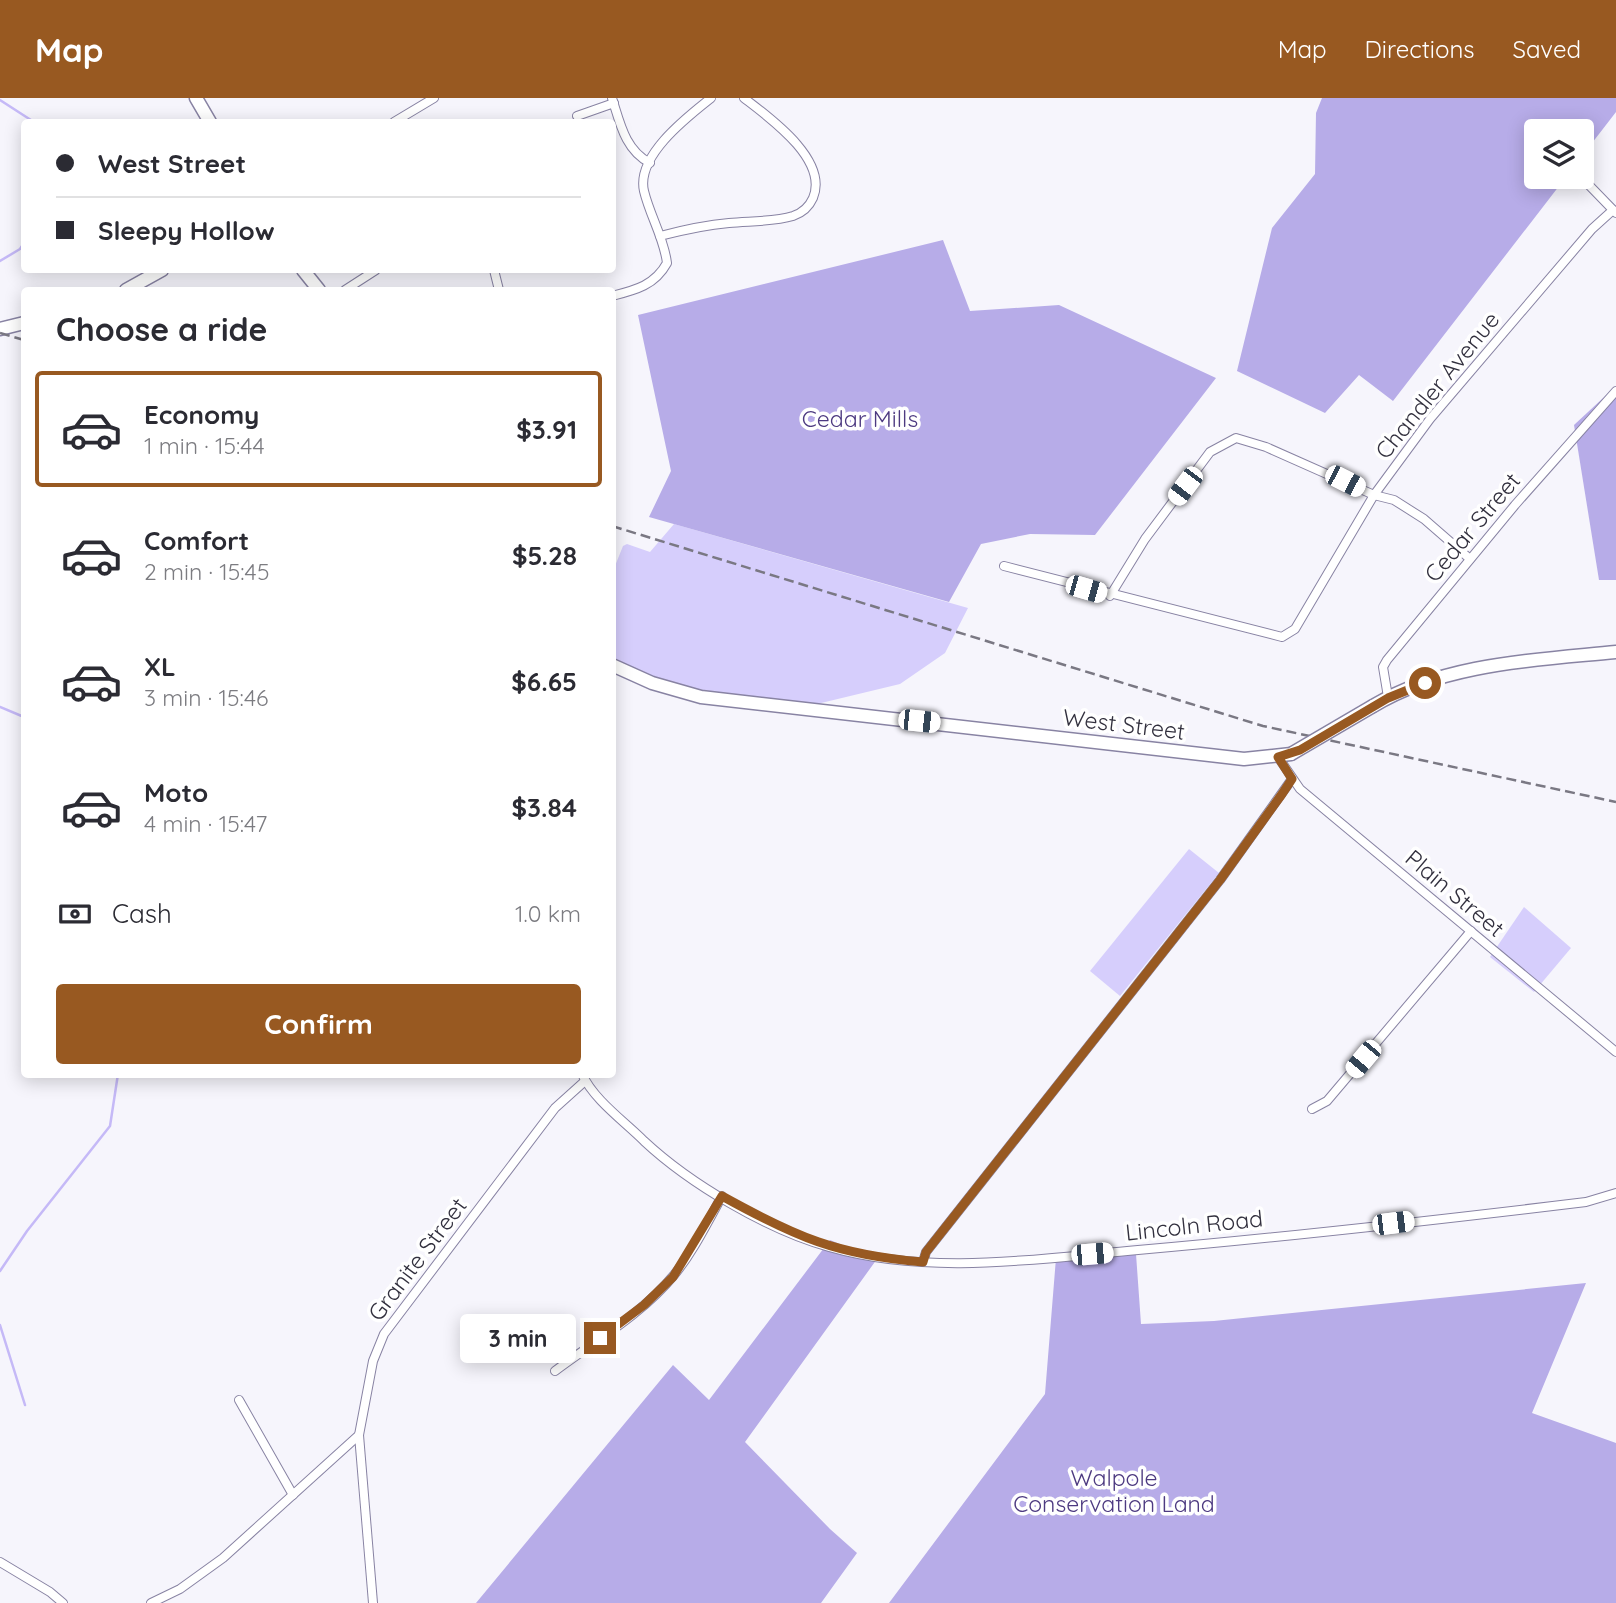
<!DOCTYPE html>
<meta charset="utf-8">
<style>
:root{--surface:#fff;--page:#f2f2f3;--text:#2b2b33;--muted:#7c7c81;--line:#e1e1e2;--accent:#985921}
body{margin:0;font-family:Quicksand,sans-serif;background:var(--page);color:var(--text);height:100vh;display:flex;flex-direction:column;font-size:26px;white-space:nowrap}
*{box-sizing:border-box;margin:0}
p{font-size:23px;color:var(--muted)}
.icon{flex:none;width:38px;height:38px;fill:none;stroke:currentColor;stroke-width:2;stroke-linecap:round;stroke-linejoin:round}
.map{position:relative;flex:1;overflow:hidden}
.panel{position:absolute;left:21px;top:189px;width:595px;height:791px;display:flex;flex-direction:column;background:var(--surface);border-radius:7px;box-shadow:0 4px 18px #0003}
.panel>*{flex:none}
.guide{position:absolute;left:21px;top:21px;width:595px;height:154px;border-radius:7px;box-shadow:0 4px 18px #0003;display:grid;align-content:center;height:154px;padding:0 35px;background:var(--surface)}
.fabs{position:absolute;left:1524px;top:21px;display:grid;gap:14px}
.fabs a{display:grid;place-items:center;width:70px;height:70px;border-radius:7px;background:var(--surface);box-shadow:0 4px 18px #0003;font-size:35px}
.end{position:absolute;width:32px;height:32px;margin:-16px;border:9px solid #985921;background:#fff;box-shadow:0 0 0 4px #fff}
.from{border-radius:50%}
.bubble{position:absolute;height:49px;border-radius:7px;background:var(--surface);box-shadow:0 4px 18px #0003;font-size:23px;font-weight:700;line-height:49px;text-align:center}
.car{position:absolute;width:21px;height:42px;margin:-21px -10px;border-radius:9px;box-shadow:0 0 5px 2px #0007;background:linear-gradient(#fff 24%,#345 0 40%,#fff 0 76%,#345 0 86%,#fff 0)}
.guide b{display:flex;align-items:center;gap:24px;height:66px;font-size:26px}
.guide b+b{border-top:2px solid var(--line)}
.guide i{width:18px;height:18px;background:var(--text)}
ul{padding:0;list-style:none}
li{display:flex;align-items:center;gap:21px;height:116px;margin:0 14px 10px;padding:0 21px;border:4px solid transparent;border-radius:7px}
li div{flex:1}
li b{display:block;font-size:26px}
li em{font-style:normal;font-weight:700}
li.selected{border-color:var(--accent)}
li>.icon{width:63px;height:63px;stroke-width:1.5}
h2{padding:0 35px;font-size:32px;line-height:84px}
.pay{display:flex;align-items:center;gap:18px;height:77px;padding:0 35px;font-size:26px}
.pay p{margin-inline-start:auto}
.primary-button{display:flex;gap:14px;margin-top:auto;padding:14px 35px}
.primary-button a{flex:1;height:80px;border-radius:7px;background:var(--accent);color:#fff;font-size:28px;font-weight:700;line-height:80px;text-align:center}
header{display:flex;align-items:center;gap:42px;box-sizing:border-box;height:98px;padding:0 35px;background:var(--accent);color:#fff}
header strong{font-size:33px}
nav{display:flex;gap:38px;margin-inline-start:auto;font-size:24px}
.map>svg:first-child{display:block}
</style>
<header>
<strong>Map</strong>
<nav><a>Map</a><a>Directions</a><a>Saved</a></nav>
</header>
<div class="map">
<svg width="1616" height="1505" viewBox="0 0 1616 1505">
<rect width="100%" height="100%" fill="#f6f5fc"/>
<g fill="#d6cefc">
<path d="M674,426L968,510L945,555L900,586L792,612L697,599L613,560V473L623,448L627,446L650,454Z"/>
<path d="M1189,751L1219,775L1120,898L1090,873Z"/>
<path d="M1524,809L1571,850L1534,894L1490,859Z"/>
</g>
<g fill="#b7ace8">
<path d="M1322,0H1616V14L1582,58V33H1536V79H1566L1393,303L1359,277L1325,315L1237,273L1272,130L1315,76L1316,15Z"/>
<path d="M943,142L970,213L1059,207L1216,280L1095,437L1030,436L981,446L949,504L649,419L671,373L638,217Z"/>
<path d="M1616,288V482H1599L1574,327Z"/>
<path d="M830,1142L877,1161L745,1344L830,1431L857,1455L821,1505H476L673,1267L709,1302Z"/>
<path d="M1136,1156L1141,1226L1214,1223L1586,1185L1532,1315L1616,1345V1505H889L1045,1296L1056,1160Z"/>
</g>
<g fill="none" stroke-linecap="round" stroke-linejoin="round">
<g stroke="#c5b9f7" stroke-width="2.5">
<path d="M0,2L34,24"/>
<path d="M0,163L20,151L24,145"/>
<path d="M0,609L24,619"/>
<path d="M0,1173L27,1133L110,1028L118,976"/>
<path d="M0,1227L25,1307"/>
</g>
<defs>
<g id="street">
<path d="M612,0C620,25 625,52 650,65"/>
<path d="M577,18L614,5"/>
<path d="M394,24L434,0"/>
<path d="M1584,82L1616,115"/>
<path d="M660,138C683,132 706,127 729,125C750,123 773,124 793,118C802,115 809,109 813,100C829,62 770,20 744,0"/>
<path d="M494,172L499,192"/>
<path d="M345,192L376,172"/>
<path d="M612,198C636,192 655,187 667,165C664,140 650,118 644,93C636,58 687,19 711,0"/>
<path d="M1004,468L1282,539L1295,531L1374,397L1430,321L1592,131L1613,112"/>
<path d="M1110,498L1145,441L1210,354L1236,340L1266,349L1374,397L1394,402L1424,421L1470,461"/>
<path d="M1388,599L1383,569L1387,562L1515,407L1616,293"/>
<path d="M1278,659L1300,691L1616,954"/>
<path d="M582,976C594,1002 624,1023 644,1043C690,1086 768,1132 829,1149C929,1178 1036,1161 1138,1152C1287,1139 1437,1122 1586,1104L1616,1095"/>
<path d="M1312,1011L1327,1003L1471,833"/>
<path d="M923,1164L926,1154L1220,782L1292,681"/>
<path d="M555,1273C595,1243 642,1216 674,1177C693,1154 707,1125 722,1098"/>
<path d="M239,1302L293,1397"/>
<path d="M359,1337L373,1505"/>
<path d="M0,1464L50,1494L63,1505"/>
<path d="M151,1505L180,1491L223,1460L359,1337L373,1263L384,1236L555,1010L585,983"/>
</g>
<g id="secondary">
<path d="M196,0L210,24"/>
<path d="M303,172L319,192"/>
<path d="M126,192L162,172"/>
<path d="M0,231L24,225"/>
<path d="M612,567L652,585L701,599L1244,661L1291,656"/>
<path d="M1373,608C1444,565 1536,562 1616,554"/>
</g>
</defs>
<use href="#street" stroke="#8883a3" stroke-width="10"/>
<use href="#secondary" stroke="#8883a3" stroke-width="15"/>
<use href="#street" stroke="#fff" stroke-width="8"/>
<use href="#secondary" stroke="#fff" stroke-width="12"/>
<g stroke="#7a7883" stroke-width="2.5" stroke-dasharray="10 5" stroke-linecap="butt">
<path d="M0,235L24,242"/>
<path d="M612,428L1263,628L1616,704"/>
</g>
<defs>
<path id="secondary-bridge" d="M1291,656L1373,608"/>
</defs>
<use href="#secondary-bridge" stroke="#8883a3" stroke-width="15" stroke-linecap="butt"/>
<use href="#secondary-bridge" stroke="#fff" stroke-width="12"/>
</g>
<g fill="none" stroke-linecap="round" stroke-linejoin="round">
<path stroke="#985921" stroke-width="9" d="M600,1240L644,1207L673,1179L722,1098C796,1139 837,1157 923,1164L926,1154L1220,782L1282,696L1292,681L1278,659L1300,652L1388,600L1425,585"/>
</g>
<g text-anchor="middle" dominant-baseline="central" stroke-width="7" stroke-linejoin="round" paint-order="stroke">
<g font-size="23" fill="#32303e" stroke="#fff">
<text transform="translate(1437 287) rotate(-51)">Chandler Avenue</text>
<text transform="translate(1472 429) rotate(-50)">Cedar Street</text>
<text transform="translate(1124 626) rotate(7)">West Street</text>
<text transform="translate(1455 795) rotate(40)">Plain Street</text>
<text transform="translate(1194 1127) rotate(-6)">Lincoln Road</text>
<text transform="translate(417 1161) rotate(-53)">Granite Street</text>
</g>
<g font-size="23" fill="#4d3a81" stroke="#fff">
<text x="860" y="320">Cedar Mills</text>
<text x="1114" y="1379">Walpole<tspan x="1114" dy="26">Conservation Land</tspan></text>
</g>
</g>
</svg>
<div class="fabs">
<a><svg class="icon" aria-label="layers" viewBox="0 0 24 24"><path d="M12 4l9 5-9 5-9-5zM3 14l9 5 9-5"/></svg></a>
</div>
<i class="end from" style="left:1425px;top:585px"></i>
<i class="end" style="left:600px;top:1240px"></i>
<div class="bubble" style="left:460px;top:1216px;width:116px">3 min</div>
<i class="car" style="left:1345px;top:383px;rotate:117deg"></i>
<i class="car" style="left:1185px;top:388px;rotate:217deg"></i>
<i class="car" style="left:1086px;top:491px;rotate:106deg"></i>
<i class="car" style="left:919px;top:623px;rotate:96deg"></i>
<i class="car" style="left:1363px;top:961px;rotate:220deg"></i>
<i class="car" style="left:1393px;top:1125px;rotate:83deg"></i>
<i class="car" style="left:1092px;top:1156px;rotate:85deg"></i>
<div class="guide">
<b><i class="from"></i>West Street</b>
<b><i></i>Sleepy Hollow</b>
</div>
<section class="panel">
<h2>Choose a ride</h2>
<ul>
<li class="selected"><svg class="icon" aria-label="car" viewBox="0 0 24 24"><path d="M5 17H2v-5l4-1 3-4h7l3 4 3 1v5h-3M9 17h6M6 11h13"/><circle cx="7" cy="17" r="2"/><circle cx="17" cy="17" r="2"/></svg><div><b>Economy</b><p>1 min · 15:44</p></div><em>$3.91</em></li>
<li><svg class="icon" aria-label="car" viewBox="0 0 24 24"><path d="M5 17H2v-5l4-1 3-4h7l3 4 3 1v5h-3M9 17h6M6 11h13"/><circle cx="7" cy="17" r="2"/><circle cx="17" cy="17" r="2"/></svg><div><b>Comfort</b><p>2 min · 15:45</p></div><em>$5.28</em></li>
<li><svg class="icon" aria-label="car" viewBox="0 0 24 24"><path d="M5 17H2v-5l4-1 3-4h7l3 4 3 1v5h-3M9 17h6M6 11h13"/><circle cx="7" cy="17" r="2"/><circle cx="17" cy="17" r="2"/></svg><div><b>XL</b><p>3 min · 15:46</p></div><em>$6.65</em></li>
<li><svg class="icon" aria-label="car" viewBox="0 0 24 24"><path d="M5 17H2v-5l4-1 3-4h7l3 4 3 1v5h-3M9 17h6M6 11h13"/><circle cx="7" cy="17" r="2"/><circle cx="17" cy="17" r="2"/></svg><div><b>Moto</b><p>4 min · 15:47</p></div><em>$3.84</em></li>
</ul>
<div class="pay"><svg class="icon" aria-label="cash" viewBox="0 0 24 24"><path d="M3 7h18v10H3z"/><circle cx="12" cy="12" r="2"/></svg>Cash<p>1.0 km</p></div>
<div class="primary-button"><a>Confirm</a></div>
</section>
</div>
